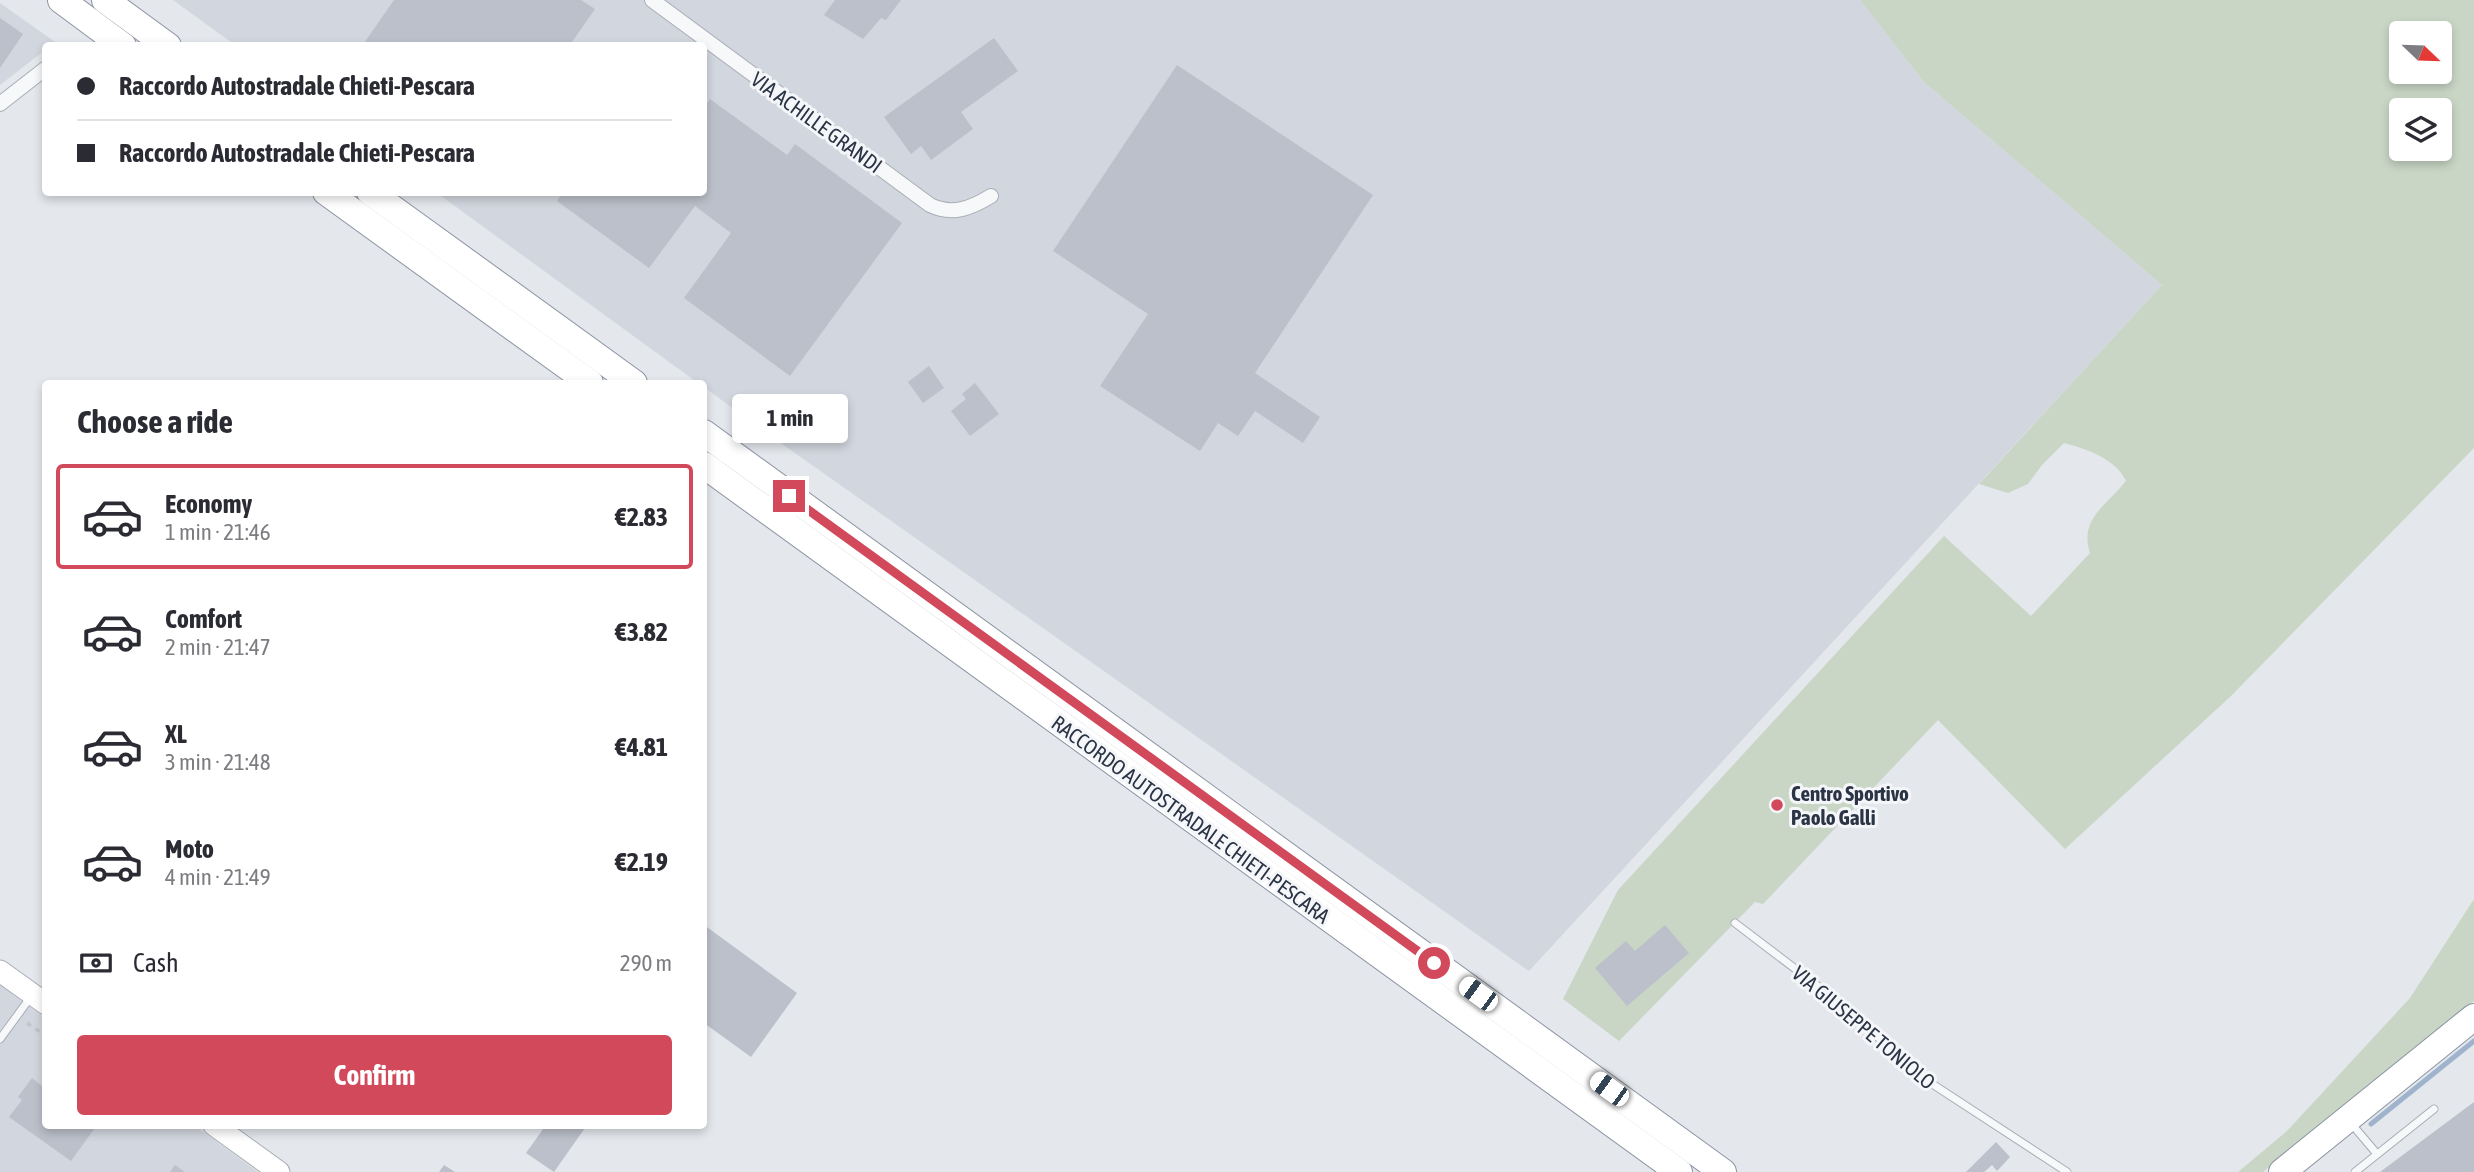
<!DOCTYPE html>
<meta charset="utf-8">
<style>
:root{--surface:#fff;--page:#f7f7f7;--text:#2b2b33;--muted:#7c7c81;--line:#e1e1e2;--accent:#d1495b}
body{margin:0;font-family:"Asap Condensed",sans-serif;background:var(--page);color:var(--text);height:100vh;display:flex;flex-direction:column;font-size:26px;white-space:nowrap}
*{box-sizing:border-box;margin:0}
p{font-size:23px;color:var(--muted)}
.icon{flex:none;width:38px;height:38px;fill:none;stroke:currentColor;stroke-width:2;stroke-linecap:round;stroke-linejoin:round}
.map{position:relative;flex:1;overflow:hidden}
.panel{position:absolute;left:42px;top:380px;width:665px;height:749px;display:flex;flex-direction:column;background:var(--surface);border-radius:7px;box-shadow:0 4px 10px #0003}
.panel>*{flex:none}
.banner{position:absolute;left:42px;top:42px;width:665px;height:154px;border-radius:7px;box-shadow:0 4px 10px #0003;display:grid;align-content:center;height:154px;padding:0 35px;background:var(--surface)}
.needle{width:46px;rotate:113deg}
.buttons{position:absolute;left:2389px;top:21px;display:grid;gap:14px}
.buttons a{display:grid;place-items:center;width:63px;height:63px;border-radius:7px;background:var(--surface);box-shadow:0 4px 10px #0003;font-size:35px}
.end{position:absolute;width:32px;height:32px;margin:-16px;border:9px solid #d1495b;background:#fff;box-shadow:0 0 0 4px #fff}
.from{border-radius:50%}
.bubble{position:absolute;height:49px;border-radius:7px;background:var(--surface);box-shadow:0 4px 10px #0003;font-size:23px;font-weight:700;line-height:49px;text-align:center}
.car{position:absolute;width:21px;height:42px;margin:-21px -10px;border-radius:9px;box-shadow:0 0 5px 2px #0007;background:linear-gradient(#fff 24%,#345 0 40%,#fff 0 76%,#345 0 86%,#fff 0)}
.banner b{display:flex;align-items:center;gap:24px;height:66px;font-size:26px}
.banner b+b{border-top:2px solid var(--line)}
.banner i{width:18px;height:18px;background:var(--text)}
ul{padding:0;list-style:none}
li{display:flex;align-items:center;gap:21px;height:105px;margin:0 14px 10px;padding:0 21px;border:4px solid transparent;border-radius:7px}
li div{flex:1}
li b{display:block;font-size:26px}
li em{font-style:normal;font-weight:700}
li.current{border-color:var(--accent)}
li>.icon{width:63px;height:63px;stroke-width:1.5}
h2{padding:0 35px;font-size:32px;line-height:84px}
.pay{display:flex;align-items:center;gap:18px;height:77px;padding:0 35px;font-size:26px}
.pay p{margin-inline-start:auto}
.primary-button{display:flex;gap:14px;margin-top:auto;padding:14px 35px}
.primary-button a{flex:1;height:80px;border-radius:7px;background:var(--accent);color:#fff;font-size:28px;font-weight:700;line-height:80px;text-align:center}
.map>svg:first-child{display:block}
</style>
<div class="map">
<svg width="2474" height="1172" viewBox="0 0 2474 1172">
<rect width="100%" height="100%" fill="#e4e7ec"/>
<g fill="#d2d6de">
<path d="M173,0H1860L1924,82L2162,285L1529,971L768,434L704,387V383H698L437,193L704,192V46L235,45Z"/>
<path d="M0,3L55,42L46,46L45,50L0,85Z"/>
<path d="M0,985L45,1018L46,1125H194L258,1172H0Z"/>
</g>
<g fill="#c9d6c5" fill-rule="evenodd">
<path d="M1860,0H2474V448L2231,696L2065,849L1938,720L1763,904L1755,902L1619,1041L1563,999L1618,890L1944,536L2031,616L2090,553C2079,519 2106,506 2126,481C2116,459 2087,449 2064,443L2042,465L2028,484L2008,493L1979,484L2162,285L1924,82ZM2401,33H2440V72H2401ZM2401,110H2440V149H2401Z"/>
<path d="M2474,899V1001L2263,1172H2238L2287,1131L2410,998Z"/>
</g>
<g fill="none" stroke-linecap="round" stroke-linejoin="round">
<path stroke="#9fb4cc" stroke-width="5" d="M2371,1124L2474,1041"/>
</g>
<g fill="#bbc0ca">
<path d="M394,0H581L595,9L572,42L577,46H362Z"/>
<path d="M835,0H901L886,20L881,18L863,39L824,15Z"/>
<path d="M0,18L23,34L0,68Z"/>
<path d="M994,38L1018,71L961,112L973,129L931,160L921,146L911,154L884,117Z"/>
<path d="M1177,65L1373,195L1255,373L1320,417L1303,443L1255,411L1238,436L1218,423L1200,451L1100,386L1148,314L1053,251Z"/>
<path d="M710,99L787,155L795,144L902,223L790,376L684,298L731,233L695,206L649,268L557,201L563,192H704V107Z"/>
<path d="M929,366L944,388L923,403L908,382Z"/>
<path d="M975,383L999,414L970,436L951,411L966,399L962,394Z"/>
<path d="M704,925L797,993L751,1057L704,1023Z"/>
<path d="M1665,925L1689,953L1627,1006L1595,968L1626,941L1635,951Z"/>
<path d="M32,1078L42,1086L46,1081V1125H97L71,1161L9,1117L22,1100L18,1097Z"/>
<path d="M2474,1102V1172H2380Z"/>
<path d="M546,1125H587L554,1172L526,1153Z"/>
<path d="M1996,1142L2010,1157L1997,1171L1992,1165L1984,1172H1966Z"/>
<path d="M175,1165L185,1172H170Z"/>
<path d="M444,1165L455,1172H439Z"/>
</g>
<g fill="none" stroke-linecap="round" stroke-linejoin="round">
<defs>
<g id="lane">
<path d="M1735,923L1848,1009L1917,1074L2067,1172"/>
<path d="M0,1039L30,998"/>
<path d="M2350,1122L2377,1154"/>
<path d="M2355,1172L2434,1109"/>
</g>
<g id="street">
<path d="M652,0L930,205C953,216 971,208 991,196"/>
<path d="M0,104L46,68"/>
</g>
<g id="secondary">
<path d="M0,971L46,1004"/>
<path d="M214,1125L279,1172"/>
</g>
<g id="highway">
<path d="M61,0L123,46"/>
<path d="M105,0L168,46"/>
<path d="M326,192L590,383"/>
<path d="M370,192L634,383"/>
<path d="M704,433L1723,1172"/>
<path d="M704,465L1679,1172"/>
<path d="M2282,1172L2474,1017"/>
</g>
</defs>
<use href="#lane" stroke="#a9aeb7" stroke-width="9"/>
<use href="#street" stroke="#a9aeb7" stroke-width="16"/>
<use href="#secondary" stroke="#a9aeb7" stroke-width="23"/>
<use href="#highway" stroke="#8b94a3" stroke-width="28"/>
<path stroke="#c2c5cb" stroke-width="3.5" stroke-dasharray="5 5" stroke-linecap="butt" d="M27,1023L46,1036"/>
<use href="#lane" stroke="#f7f8fa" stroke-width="7"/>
<use href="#street" stroke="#f7f8fa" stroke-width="14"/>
<use href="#secondary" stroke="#fff" stroke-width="21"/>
<use href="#highway" stroke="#fff" stroke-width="26"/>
</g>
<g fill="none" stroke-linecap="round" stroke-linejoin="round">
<path stroke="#d1495b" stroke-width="9" d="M789,496L1434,963"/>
</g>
<circle fill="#d1495b" stroke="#f4f6f9" stroke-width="2.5" cx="1777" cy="805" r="7"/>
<g text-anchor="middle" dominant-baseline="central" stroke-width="6" stroke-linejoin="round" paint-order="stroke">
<g font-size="21" fill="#2b3445" stroke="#f4f6f9">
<text transform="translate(817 122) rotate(36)">VIA ACHILLE GRANDI</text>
<text transform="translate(1191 819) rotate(36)">RACCORDO AUTOSTRADALE CHIETI-PESCARA</text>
<text transform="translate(1864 1027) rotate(40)">VIA GIUSEPPE TONIOLO</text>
</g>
<g font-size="21" font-weight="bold" fill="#2b3445" stroke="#f4f6f9" text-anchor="start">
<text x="1791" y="793">Centro Sportivo<tspan x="1791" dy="24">Paolo Galli</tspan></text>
</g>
</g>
</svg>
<div class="buttons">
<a><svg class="needle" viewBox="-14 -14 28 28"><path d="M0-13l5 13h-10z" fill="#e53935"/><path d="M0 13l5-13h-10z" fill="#7c7c81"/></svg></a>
<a><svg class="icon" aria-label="layers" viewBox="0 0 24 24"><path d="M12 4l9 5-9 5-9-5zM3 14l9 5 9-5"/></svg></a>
</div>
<i class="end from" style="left:1434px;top:963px"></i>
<i class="end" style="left:789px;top:496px"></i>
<div class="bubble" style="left:732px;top:394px;width:116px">1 min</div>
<i class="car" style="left:1478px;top:994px;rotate:306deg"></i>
<i class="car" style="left:1609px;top:1089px;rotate:306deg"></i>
<div class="banner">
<b><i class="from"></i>Raccordo Autostradale Chieti-Pescara</b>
<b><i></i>Raccordo Autostradale Chieti-Pescara</b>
</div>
<section class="panel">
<h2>Choose a ride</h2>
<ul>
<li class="current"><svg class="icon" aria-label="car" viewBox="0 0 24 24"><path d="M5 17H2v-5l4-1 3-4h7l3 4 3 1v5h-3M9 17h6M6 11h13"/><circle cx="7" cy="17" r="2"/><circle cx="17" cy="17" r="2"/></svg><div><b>Economy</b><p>1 min · 21:46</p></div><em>€2.83</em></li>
<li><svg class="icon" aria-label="car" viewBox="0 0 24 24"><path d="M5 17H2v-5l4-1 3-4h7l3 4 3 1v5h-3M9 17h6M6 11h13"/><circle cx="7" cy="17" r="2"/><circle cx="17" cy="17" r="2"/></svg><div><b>Comfort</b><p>2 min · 21:47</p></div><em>€3.82</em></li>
<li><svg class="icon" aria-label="car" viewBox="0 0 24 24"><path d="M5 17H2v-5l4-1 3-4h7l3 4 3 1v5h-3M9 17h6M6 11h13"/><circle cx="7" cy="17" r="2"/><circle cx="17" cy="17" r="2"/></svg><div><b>XL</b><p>3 min · 21:48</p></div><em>€4.81</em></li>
<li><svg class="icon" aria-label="car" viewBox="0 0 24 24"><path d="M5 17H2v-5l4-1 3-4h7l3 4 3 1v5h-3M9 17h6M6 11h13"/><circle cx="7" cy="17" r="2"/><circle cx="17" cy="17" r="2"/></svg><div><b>Moto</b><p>4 min · 21:49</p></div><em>€2.19</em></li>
</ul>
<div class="pay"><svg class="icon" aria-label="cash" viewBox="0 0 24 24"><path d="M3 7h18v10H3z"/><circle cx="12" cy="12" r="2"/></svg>Cash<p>290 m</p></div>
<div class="primary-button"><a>Confirm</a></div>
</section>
</div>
